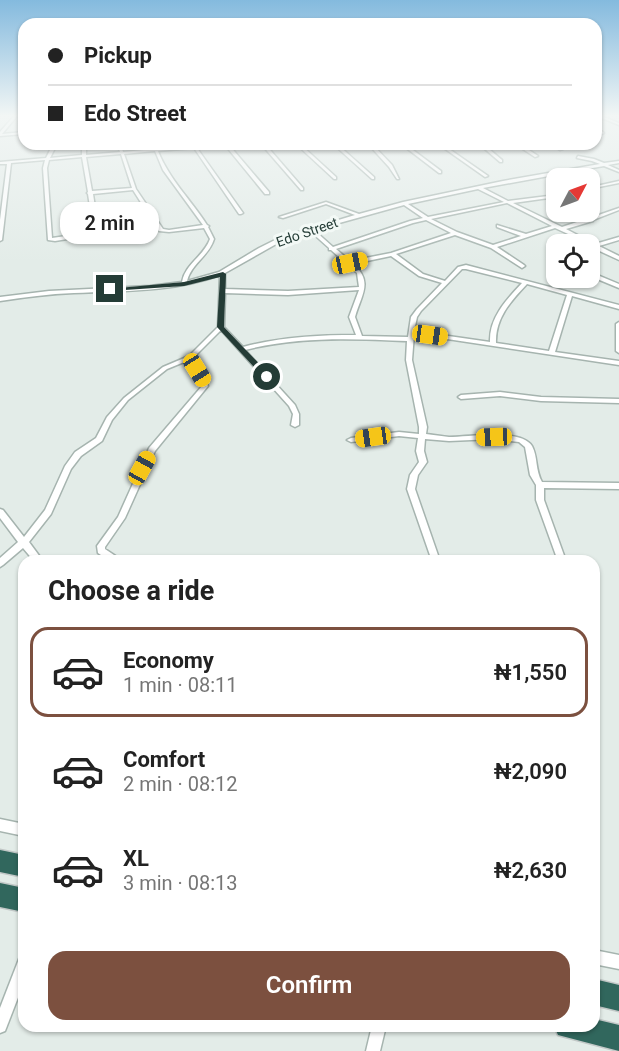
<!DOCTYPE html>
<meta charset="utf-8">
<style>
:root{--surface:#fff;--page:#f2f2f2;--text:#222;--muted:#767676;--line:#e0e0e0;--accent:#7c503f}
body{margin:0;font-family:Roboto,sans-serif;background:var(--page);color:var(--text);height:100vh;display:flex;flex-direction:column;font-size:22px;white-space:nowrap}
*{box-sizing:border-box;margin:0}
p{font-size:20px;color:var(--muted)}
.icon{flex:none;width:33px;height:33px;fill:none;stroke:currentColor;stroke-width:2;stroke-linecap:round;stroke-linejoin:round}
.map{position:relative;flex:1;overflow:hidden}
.sheet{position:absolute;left:18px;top:555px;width:582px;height:477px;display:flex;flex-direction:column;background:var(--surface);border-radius:18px;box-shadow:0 2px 4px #0004}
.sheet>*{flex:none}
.guide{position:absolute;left:18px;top:18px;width:584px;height:132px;border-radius:18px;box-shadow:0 2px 4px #0004;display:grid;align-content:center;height:132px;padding:0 30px;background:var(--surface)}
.needle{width:39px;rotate:49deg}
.tools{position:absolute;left:546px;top:168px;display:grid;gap:12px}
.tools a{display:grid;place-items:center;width:54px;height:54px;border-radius:12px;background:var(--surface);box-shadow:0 2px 4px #0004;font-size:30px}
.end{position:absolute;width:27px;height:27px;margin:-14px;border:8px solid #243c36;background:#fff;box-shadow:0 0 0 3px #fff}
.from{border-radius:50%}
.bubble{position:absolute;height:42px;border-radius:18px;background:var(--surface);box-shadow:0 2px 4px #0004;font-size:20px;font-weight:600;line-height:42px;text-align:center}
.car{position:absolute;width:18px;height:36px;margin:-18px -9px;border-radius:8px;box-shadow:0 0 4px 2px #0007;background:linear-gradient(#f5c518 24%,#345 0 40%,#f5c518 0 76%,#345 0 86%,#f5c518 0)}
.guide b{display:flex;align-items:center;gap:21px;height:57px;font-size:22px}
.guide b+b{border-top:2px solid var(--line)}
.guide i{width:15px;height:15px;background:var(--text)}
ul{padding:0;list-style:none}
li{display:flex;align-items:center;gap:18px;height:90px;margin:0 12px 9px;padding:0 18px;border:3px solid transparent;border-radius:18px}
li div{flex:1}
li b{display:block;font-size:22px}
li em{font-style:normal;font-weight:600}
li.current{border-color:var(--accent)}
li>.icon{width:54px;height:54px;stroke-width:1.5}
h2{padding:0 30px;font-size:27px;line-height:72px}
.primary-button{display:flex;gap:12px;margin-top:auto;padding:12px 30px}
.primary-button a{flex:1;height:69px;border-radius:18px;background:var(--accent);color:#fff;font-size:24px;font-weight:600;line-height:69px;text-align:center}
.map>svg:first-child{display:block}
</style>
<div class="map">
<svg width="619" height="1051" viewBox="0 0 619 1051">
<rect width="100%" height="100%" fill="#e3ece8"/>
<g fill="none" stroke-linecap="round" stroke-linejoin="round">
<defs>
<g id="street">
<path d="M14,116H17L2,134L24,132V134L0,136V132Z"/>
<path d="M597,116H601L619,123V125Z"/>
<path d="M596,129L603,132L604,133L602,134L596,131Z"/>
<path d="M53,144H57L50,158L82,155V144H86V155L120,152L117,144H121L123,152L154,149L152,144H156L158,149L193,146L191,144H195L196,146L232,144L229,145L269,192V194H265L225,145L197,148L243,213L241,214H239L194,148L158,151C169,179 191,200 207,225L209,226L208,227L214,239C209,256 191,264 187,281L219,272L259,248L279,238L355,215L326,204L283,218L279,217L326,202L359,214L403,202L503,181L600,164L592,161L577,158L578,156L594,159L604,163L619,161V163L608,165L619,170V172L604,166L569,172L580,178H576L565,173L483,188L508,201L556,195V197L513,203L562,227L586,219L574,213V212H578L590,218L619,208V210L593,220V221L566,229L595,244L619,237V240L599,246L619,256V260L591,247L590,244L555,228L497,247L524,265L525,266L522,268L491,248L455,235L396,254L423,274L445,281L458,267L466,265L619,305V309L572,296L555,352L619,361V365L414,334L412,360L427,427L426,434C433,435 442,436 449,437C468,437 521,428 532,446C538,457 535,470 542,482L619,483V489L544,488V500L566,561H558L536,500V485L530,475L525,447L519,442L494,439L449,441L425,439L424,451L427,462L418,475L415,489L440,561H432L407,489L410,475L419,462L416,451L418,438L399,436L351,442L347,440L351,438L399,432L419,434V427L406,360L407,341C353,339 299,336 245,350L295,405L299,414V425L295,427L291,425L293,414L289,406L221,330L194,357L208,386L155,451L125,518L105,547V549L120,559L121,561H110L98,553L97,546L118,517L149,448L202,386L189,360L167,369L128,400L112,420L102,441L81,456L71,469L51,514L29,542L43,561H34L23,548L3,565L0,567V558L18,542L0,518V509L3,510L24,537L45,510L65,466L75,452L96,438L107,417L124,398L163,367L189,356L218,327L220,275C174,292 123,291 74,293C49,294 25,297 0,301V297L49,291L150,286L182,282C185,264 204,256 210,239L204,228L169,232L159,231L133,190L93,194L99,234L55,241L48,240L43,168L45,160L11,163L2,240L0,241V220L7,164H0V162L46,158ZM155,151L163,170L203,225L169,230L163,229L136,189L124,154ZM121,154L132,188L92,191L86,157ZM82,157L88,192L87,193L88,194L94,232L52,238L47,168L49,160ZM478,189L504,202L428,217L408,204ZM507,203L552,226L526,234L497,225V227L521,236L493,245L457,232L431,219ZM404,205L423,218L410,221L333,247L314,230ZM426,220L451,233L391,253L350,261L336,249L413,223ZM310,231L329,248V250H331L357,273L359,287L288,291L225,289V273L278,243ZM391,256L419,276L442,283L417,309L411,317L408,337L362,336L355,317C361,295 374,282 353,264ZM462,269H466L522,283C506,300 489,318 490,342L414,331L417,317L421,311ZM527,284L567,295L549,351L496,343C495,318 511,301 527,284ZM359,290L349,317L356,335C318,335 280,337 243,347L224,327L225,293L288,295Z"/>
<path d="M261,144H265L303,188V190H301Z"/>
<path d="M296,144H300L336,177V179H334Z"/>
<path d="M333,144H337L374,177V179H372Z"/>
<path d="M368,144H372L392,165L399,179H397L389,167Z"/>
<path d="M401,144H405L441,171V173H439Z"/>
<path d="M438,144H442L488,176L485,177Z"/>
<path d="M479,144H483L502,160V162H500Z"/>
<path d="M515,144H520L538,156L535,157Z"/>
<path d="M550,144H555L563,149L560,150Z"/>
<path d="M619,181V183L594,188L592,187Z"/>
<path d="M590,272L619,284V288L590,276Z"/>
<path d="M619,322V353L616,351V324Z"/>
<path d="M500,392L541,397L619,399V403L541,401L500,396L461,399L458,397L461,395Z"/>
<path d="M0,819L24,824V836L0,831Z"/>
<path d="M594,950L619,955V969L594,964Z"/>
<path d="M24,957V982L5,1031L0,1033V1008L19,959Z"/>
<path d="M372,1026H386L380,1051H366Z"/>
</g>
<g id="highway">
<path d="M0,850L24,855V877L0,872Z"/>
<path d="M0,883L24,888V912L0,907Z"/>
<path d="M594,979L619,985V1011L594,1005Z"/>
<path d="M594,1019L619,1025V1051L558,1035L554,1026H594Z"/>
</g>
</defs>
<use href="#street" stroke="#a6b4af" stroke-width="3"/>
<use href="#highway" stroke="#c2c8c7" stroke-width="3"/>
<use href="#street" fill="#fff" fill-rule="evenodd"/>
<use href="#highway" fill="#31675d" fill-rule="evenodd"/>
</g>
<linearGradient id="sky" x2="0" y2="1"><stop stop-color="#84bade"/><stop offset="0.44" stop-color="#f2f6f5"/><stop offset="1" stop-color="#f2f6f5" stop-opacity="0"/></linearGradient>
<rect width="619" height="263" fill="url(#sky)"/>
<path fill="#243c36" d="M223,272L226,274L224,327L270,375V378H264L217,327L220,277L184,286L110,291L107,289L184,282Z"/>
<g text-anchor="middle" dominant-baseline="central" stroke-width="6" stroke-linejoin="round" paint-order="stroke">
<g font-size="14" fill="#243c36" stroke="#f3f9f6">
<text transform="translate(307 232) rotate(-19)">Edo Street</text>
</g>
</g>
</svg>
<div class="tools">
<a><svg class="needle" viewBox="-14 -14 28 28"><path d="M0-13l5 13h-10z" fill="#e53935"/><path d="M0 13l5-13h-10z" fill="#767676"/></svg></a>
<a><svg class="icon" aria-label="locate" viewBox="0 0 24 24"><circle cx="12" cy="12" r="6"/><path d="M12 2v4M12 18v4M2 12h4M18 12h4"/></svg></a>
</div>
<i class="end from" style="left:267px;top:377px"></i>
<i class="end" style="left:110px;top:289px"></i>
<div class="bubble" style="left:60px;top:202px;width:99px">2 min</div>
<i class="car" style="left:350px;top:263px;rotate:78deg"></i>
<i class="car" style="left:430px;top:335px;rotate:98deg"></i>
<i class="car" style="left:197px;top:370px;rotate:148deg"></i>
<i class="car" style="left:373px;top:437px;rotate:262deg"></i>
<i class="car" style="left:494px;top:437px;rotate:268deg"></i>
<i class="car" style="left:142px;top:468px;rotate:29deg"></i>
<div class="guide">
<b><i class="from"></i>Pickup</b>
<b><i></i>Edo Street</b>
</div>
<section class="sheet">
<h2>Choose a ride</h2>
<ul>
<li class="current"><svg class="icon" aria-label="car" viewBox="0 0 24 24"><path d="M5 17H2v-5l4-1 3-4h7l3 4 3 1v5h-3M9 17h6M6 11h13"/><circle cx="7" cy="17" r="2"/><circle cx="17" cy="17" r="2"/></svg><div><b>Economy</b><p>1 min · 08:11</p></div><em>₦1,550</em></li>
<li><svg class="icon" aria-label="car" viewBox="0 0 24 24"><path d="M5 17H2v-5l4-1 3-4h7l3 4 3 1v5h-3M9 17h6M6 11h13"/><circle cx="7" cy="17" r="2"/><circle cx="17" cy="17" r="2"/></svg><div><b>Comfort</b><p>2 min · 08:12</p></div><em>₦2,090</em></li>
<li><svg class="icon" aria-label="car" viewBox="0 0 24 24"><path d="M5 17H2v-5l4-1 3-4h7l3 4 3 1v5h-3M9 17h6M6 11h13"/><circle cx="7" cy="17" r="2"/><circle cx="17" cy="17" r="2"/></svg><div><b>XL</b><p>3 min · 08:13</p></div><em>₦2,630</em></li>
</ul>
<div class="primary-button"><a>Confirm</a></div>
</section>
</div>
